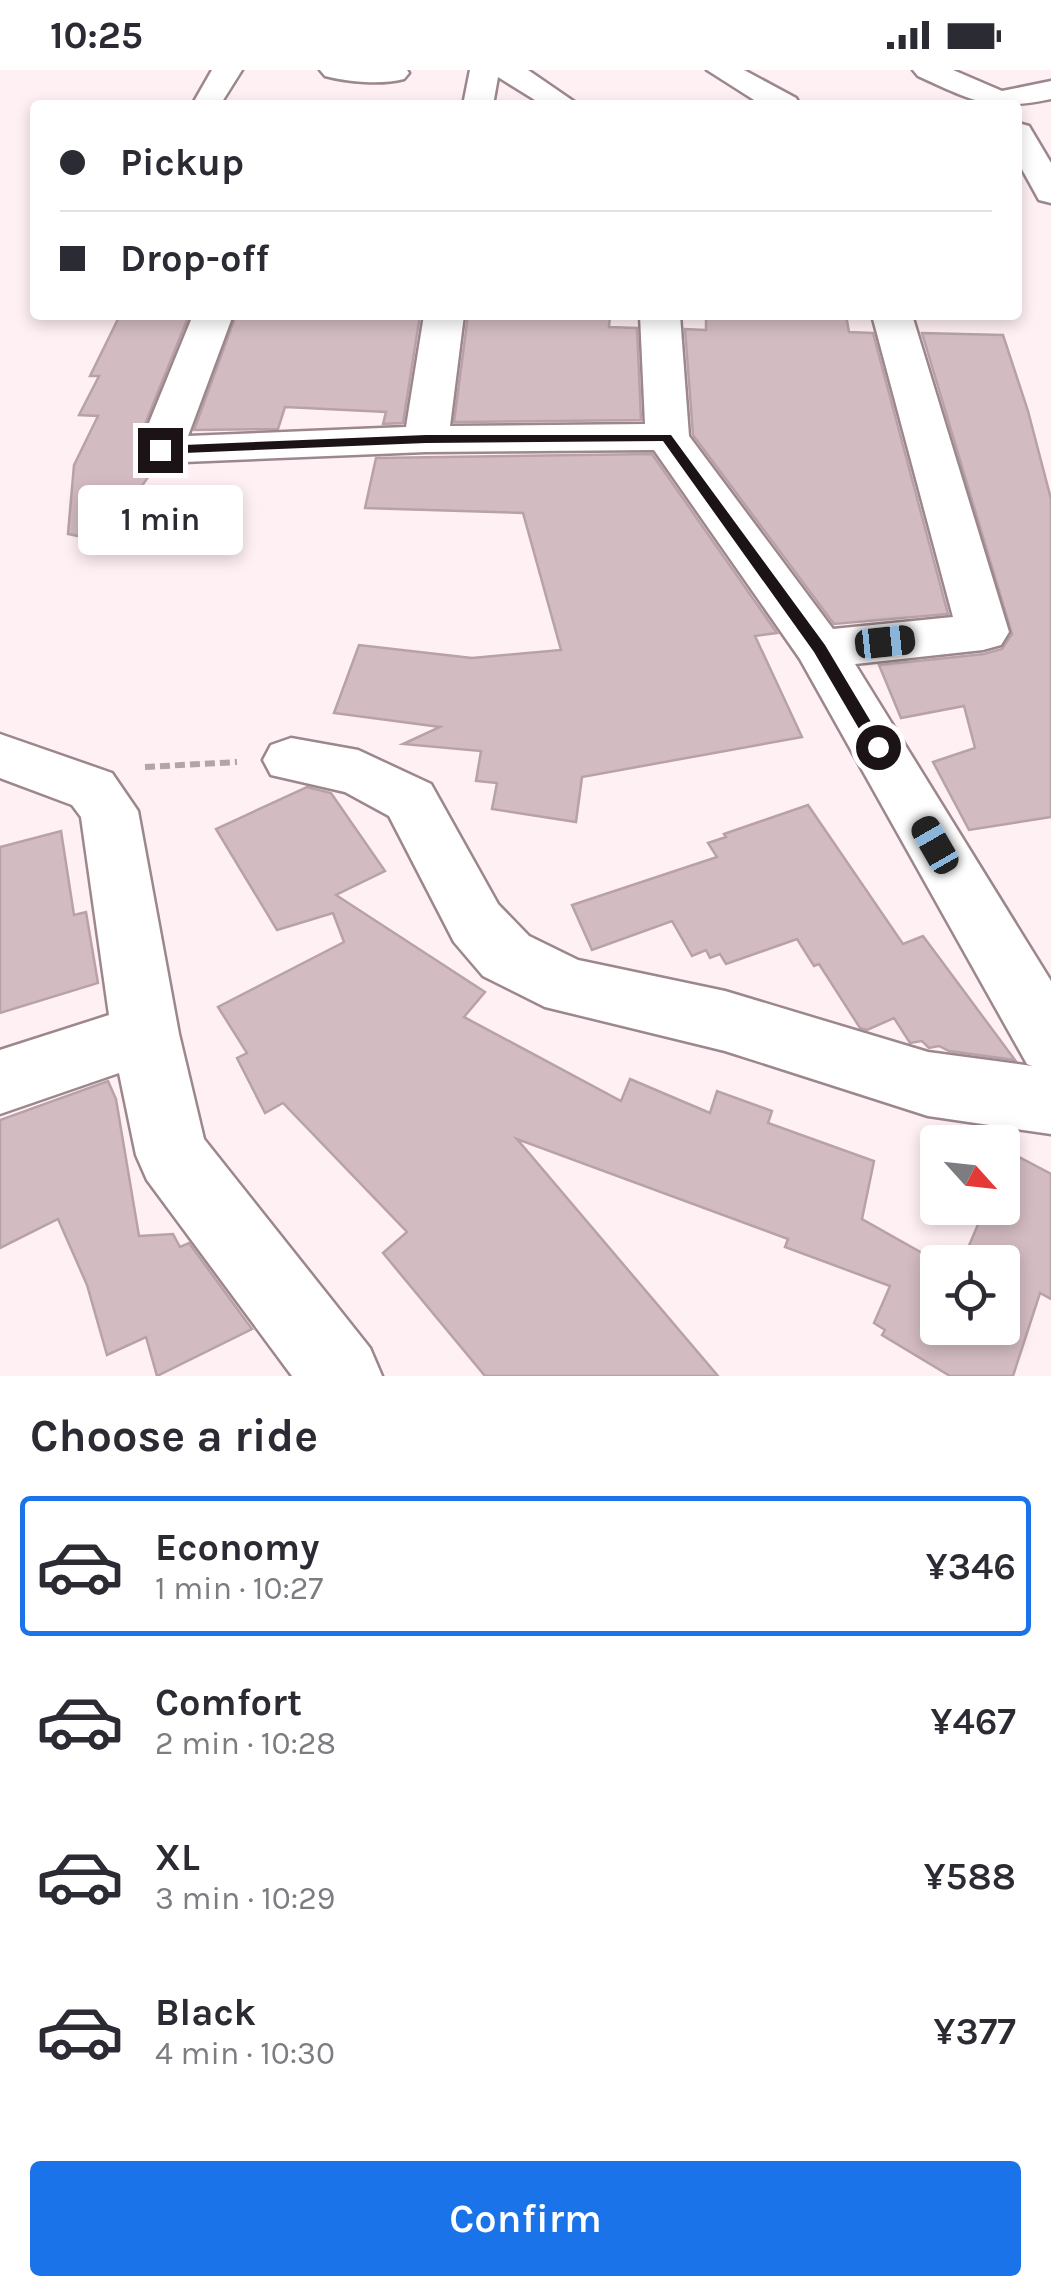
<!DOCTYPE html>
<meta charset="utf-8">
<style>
:root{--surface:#fff;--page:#f7f7f7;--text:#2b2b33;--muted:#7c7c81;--line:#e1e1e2;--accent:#1a73e8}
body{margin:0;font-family:Karla,sans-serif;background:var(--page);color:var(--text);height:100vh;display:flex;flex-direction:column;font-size:38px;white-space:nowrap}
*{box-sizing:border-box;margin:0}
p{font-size:32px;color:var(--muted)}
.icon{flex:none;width:55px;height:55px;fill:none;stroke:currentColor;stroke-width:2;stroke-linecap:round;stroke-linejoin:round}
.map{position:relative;height:1306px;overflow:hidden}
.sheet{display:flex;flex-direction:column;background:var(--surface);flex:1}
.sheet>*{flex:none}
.guide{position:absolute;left:30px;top:30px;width:992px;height:220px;border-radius:10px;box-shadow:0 5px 15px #0003;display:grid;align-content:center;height:220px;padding:0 30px;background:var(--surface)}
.needle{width:65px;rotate:117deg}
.tools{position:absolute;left:920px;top:1055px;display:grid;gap:20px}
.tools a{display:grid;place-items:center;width:100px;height:100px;border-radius:10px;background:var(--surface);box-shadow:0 5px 15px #0003;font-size:50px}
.end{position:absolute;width:45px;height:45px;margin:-22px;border:12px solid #1b1315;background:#fff;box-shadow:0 0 0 5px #fff}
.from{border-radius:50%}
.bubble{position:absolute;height:70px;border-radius:10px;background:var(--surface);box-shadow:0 5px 15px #0003;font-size:32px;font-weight:600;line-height:70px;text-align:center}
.car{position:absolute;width:30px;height:60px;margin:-30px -15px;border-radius:12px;box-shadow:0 0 8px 2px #0007;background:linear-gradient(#222 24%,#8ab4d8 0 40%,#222 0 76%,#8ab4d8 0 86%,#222 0)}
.guide b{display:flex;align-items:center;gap:35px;height:95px;font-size:38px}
.guide b+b{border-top:2px solid var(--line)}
.guide i{width:25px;height:25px;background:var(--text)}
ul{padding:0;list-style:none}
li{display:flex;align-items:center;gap:30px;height:140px;margin:0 20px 15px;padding:0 10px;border:5px solid transparent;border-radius:10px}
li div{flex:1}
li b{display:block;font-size:38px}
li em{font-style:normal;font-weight:600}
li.on{border-color:var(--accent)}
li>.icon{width:90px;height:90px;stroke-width:1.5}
h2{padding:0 30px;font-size:45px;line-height:120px}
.action{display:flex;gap:20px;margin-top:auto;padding:20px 30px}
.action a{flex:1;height:115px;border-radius:10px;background:var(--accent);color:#fff;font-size:40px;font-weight:600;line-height:115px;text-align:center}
.status{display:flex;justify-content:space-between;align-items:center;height:70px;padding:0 50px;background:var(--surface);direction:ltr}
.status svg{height:28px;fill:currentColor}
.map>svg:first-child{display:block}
</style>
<div class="status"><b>10:25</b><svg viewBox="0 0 49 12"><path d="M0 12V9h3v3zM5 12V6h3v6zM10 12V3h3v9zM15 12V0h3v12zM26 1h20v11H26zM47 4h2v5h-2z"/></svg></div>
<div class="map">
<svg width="1051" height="1306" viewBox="0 0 1051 1306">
<rect width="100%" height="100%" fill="#fff0f4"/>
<g fill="#d2bbc1" stroke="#b8a2a8" stroke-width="2.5">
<path d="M120,245H189L135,379L141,391L156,396L103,471L68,464L74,395L98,346L79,345L99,306H90Z"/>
<path d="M236,245H420L403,353L383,354L386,342L285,337L278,359L194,360Z"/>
<path d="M468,245H610L609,257L637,258L641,350L454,352Z"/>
<path d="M706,245H846L849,262L873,263L948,544L834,554L693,365L685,259L706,260Z"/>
<path d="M922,263L1003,265L1028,341L1051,429V747L969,760L933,692L975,678L964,636L901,648L879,595L984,584L1002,579L1012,564Z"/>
<path d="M652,384L777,563L755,566L802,667L582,707L576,752L492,739L497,713L476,711L481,681L403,674L440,657L334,643L359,575L472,588L561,580L523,443L365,438L376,388Z"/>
<path d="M307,717L331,723L385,801L336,825L485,922L464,947L621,1031L630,1009L710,1043L717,1021L772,1041L768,1053L874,1091L862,1149L938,1192V1258H1002V1192H962L985,1138H1002V1078L1051,1104V1229L1040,1223L1013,1306H950L882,1265L885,1260L874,1253L890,1216L785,1177L788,1169L517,1069L718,1306H485L383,1183L407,1162L283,1033L265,1043L237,988L247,983L218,937L344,872L333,843L277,860L216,759Z"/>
<path d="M808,735L903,874L923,866L1015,990L949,981L939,976L929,978L922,971L910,973L894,948L867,960L860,958L819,894L814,896L797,869L726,894L720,884L710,888L706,880L692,886L672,851L592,880L572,835L717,787L708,773L726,767L724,764Z"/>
<path d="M61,761L74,845L86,842L98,913L0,943V777Z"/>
<path d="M108,1011L116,1029L139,1166L173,1164L180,1177L189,1173L252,1259L157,1306L146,1267L107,1285L87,1215L58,1149L0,1178V1050Z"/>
</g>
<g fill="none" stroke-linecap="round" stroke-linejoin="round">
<defs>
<g id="minor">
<path d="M212,0H242L220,35H192Z"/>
<path d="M320,0H407L409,3L404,9C381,15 348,12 325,6Z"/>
<path d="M470,0H528L579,35H543L498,7L493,35H463Z"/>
<path d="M707,0H744L796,28L800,35H762Z"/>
<path d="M913,0H953L1002,21L1051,11V29C991,42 973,31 918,6Z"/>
<path d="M1018,53L1029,56L1051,93V133L1039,130L1018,92Z"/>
<path d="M193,245H233L188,366L406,357L424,245H464L450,356L645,354L640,245H680L689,366L833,559L953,547L872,245H912L1009,562L1001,575L983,580L855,594L1051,911V1064L928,1046L725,981L545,937L483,906L454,872L389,746L345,722L271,705L263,690L271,675L291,668L358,680L431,714L498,834L529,866L578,890L725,921L928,982L1032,996L1027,994L800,589L654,380L426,382L160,393L144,389L138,380Z"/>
<path d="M0,664L112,703L138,741L179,964L204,1069L370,1278L382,1306H292L147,1110L136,1085L119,1003L0,1044V980L109,945L81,747L72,735L0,708Z"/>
</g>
</defs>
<use href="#minor" stroke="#9c878c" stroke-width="5"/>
<path stroke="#b1a5a8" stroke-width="6" stroke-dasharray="10 5" stroke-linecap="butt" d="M145,697L237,692"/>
<use href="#minor" fill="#fff" fill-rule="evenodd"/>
</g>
<path fill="#1b1315" d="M426,365H671L825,575L886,677L883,681H872L814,582L663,371L426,373L160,384L153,380L160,376Z"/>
</svg>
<div class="tools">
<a><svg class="needle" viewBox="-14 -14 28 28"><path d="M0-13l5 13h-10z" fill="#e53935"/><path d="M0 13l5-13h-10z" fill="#7c7c81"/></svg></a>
<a><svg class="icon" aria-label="locate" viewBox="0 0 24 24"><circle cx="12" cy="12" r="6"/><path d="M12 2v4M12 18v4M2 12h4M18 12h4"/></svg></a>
</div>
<i class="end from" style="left:878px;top:677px"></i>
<i class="end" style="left:160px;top:380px"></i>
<div class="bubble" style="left:78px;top:415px;width:165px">1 min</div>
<i class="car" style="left:885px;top:572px;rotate:84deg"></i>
<i class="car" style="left:935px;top:775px;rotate:330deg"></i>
<div class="guide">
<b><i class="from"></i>Pickup</b>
<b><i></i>Drop-off</b>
</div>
</div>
<section class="sheet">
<h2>Choose a ride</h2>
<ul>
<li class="on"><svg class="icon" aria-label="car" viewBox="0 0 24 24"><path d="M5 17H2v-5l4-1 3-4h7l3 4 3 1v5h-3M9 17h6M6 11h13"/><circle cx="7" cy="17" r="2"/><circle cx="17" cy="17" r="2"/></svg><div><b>Economy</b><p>1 min · 10:27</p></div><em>¥346</em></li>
<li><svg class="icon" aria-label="car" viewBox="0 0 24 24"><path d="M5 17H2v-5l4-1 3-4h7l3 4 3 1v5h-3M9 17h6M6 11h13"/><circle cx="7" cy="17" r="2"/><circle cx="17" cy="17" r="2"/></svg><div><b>Comfort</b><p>2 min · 10:28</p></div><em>¥467</em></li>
<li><svg class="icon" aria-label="car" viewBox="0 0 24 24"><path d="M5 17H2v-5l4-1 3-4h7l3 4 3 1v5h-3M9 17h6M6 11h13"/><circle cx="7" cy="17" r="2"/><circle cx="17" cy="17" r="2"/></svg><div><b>XL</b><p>3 min · 10:29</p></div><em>¥588</em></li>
<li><svg class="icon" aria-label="car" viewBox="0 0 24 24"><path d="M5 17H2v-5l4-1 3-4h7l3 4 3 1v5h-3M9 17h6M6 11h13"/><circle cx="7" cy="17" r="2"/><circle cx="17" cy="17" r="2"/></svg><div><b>Black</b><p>4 min · 10:30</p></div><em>¥377</em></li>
</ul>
<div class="action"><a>Confirm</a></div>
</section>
